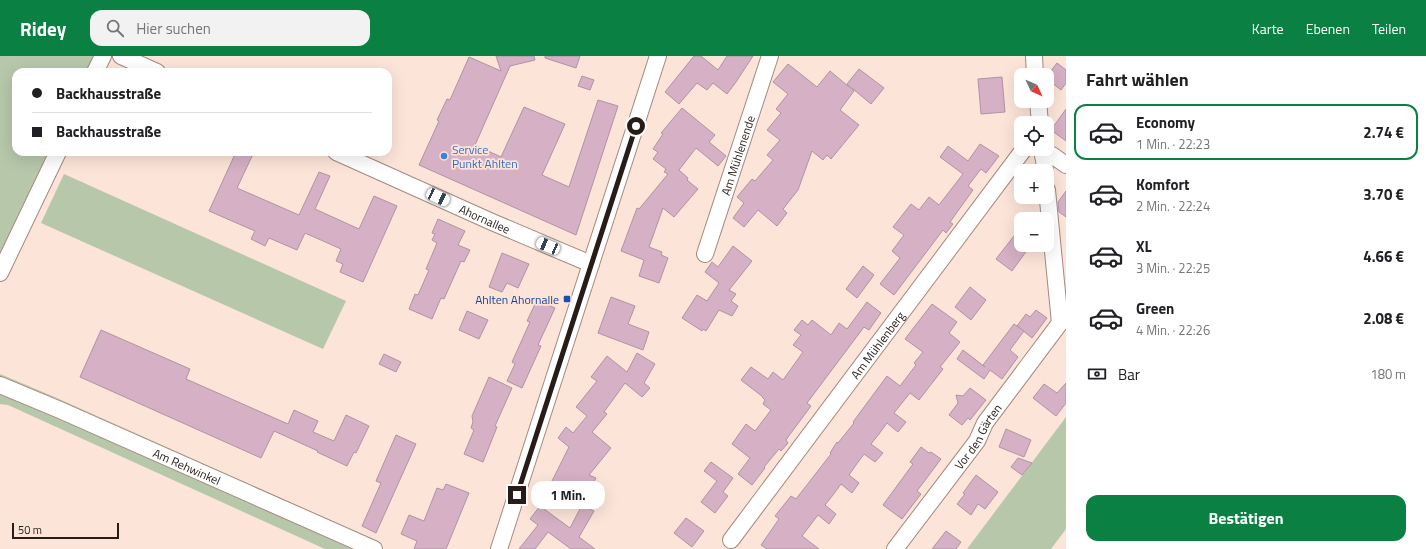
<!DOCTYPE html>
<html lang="de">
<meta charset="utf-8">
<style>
:root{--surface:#fff;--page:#f2f2f2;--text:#202124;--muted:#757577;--line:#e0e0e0;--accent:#0b8043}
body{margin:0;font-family:"Titillium Web",sans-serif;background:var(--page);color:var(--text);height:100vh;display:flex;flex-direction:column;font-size:15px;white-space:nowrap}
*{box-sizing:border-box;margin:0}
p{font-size:13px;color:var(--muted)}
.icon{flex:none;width:22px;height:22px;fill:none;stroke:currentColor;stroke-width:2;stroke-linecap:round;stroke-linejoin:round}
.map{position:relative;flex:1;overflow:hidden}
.drawer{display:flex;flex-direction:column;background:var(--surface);width:360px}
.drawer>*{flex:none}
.top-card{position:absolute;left:12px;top:12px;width:380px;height:88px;border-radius:12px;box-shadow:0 4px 16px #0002;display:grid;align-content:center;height:88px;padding:0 20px;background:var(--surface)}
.needle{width:26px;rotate:134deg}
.tools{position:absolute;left:1014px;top:12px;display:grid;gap:8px}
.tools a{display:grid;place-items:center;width:40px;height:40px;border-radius:8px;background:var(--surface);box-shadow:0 4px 16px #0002;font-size:20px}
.scale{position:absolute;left:12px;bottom:10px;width:107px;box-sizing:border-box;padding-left:4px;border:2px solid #271c17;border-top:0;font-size:11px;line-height:14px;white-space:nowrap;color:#271c17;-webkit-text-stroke:3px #fce4d9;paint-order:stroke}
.end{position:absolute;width:18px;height:18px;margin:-9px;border:5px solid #271c17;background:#fff;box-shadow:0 0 0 2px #fff}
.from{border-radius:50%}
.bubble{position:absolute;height:28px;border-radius:12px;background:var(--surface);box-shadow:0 4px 16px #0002;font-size:13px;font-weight:700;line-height:28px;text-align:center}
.car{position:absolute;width:12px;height:24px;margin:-12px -6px;border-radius:5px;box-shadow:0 0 3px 1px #0007;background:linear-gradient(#fff 24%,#345 0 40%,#fff 0 76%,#345 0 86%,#fff 0)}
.top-card b{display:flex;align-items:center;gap:14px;height:38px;font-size:15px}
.top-card b+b{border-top:1px solid var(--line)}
.top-card i{width:10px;height:10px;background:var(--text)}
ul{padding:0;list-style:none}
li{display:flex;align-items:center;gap:12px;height:56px;margin:0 8px 6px;padding:0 12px;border:2px solid transparent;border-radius:12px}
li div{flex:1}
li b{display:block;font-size:15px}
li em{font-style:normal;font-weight:700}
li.current{border-color:var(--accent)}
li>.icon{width:36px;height:36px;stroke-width:1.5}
h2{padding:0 20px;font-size:18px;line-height:48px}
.pay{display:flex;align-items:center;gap:10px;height:44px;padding:0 20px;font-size:15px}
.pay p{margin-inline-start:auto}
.primary-button{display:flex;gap:8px;margin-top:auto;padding:8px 20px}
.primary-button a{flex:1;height:46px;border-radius:12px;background:var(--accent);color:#fff;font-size:16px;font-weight:700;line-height:46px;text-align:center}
header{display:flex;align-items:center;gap:24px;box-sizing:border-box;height:56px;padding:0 20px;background:var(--accent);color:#fff}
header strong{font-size:19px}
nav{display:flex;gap:22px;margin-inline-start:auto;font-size:14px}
.search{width:280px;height:36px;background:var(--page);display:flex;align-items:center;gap:10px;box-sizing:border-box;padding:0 14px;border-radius:12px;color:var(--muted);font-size:15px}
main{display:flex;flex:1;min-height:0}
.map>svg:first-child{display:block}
</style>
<header>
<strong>Ridey</strong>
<div class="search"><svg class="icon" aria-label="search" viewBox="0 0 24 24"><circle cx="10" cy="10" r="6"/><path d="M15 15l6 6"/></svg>Hier suchen</div>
<nav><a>Karte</a><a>Ebenen</a><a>Teilen</a></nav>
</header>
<main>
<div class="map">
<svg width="1066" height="493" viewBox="0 0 1066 493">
<rect width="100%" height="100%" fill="#fce4d9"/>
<g fill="#b7c7aa">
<path d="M0,0H96L88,16H16V96H51L0,203Z"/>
<path d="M64,118L346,245L323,293L41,167Z"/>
<path d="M0,318L50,339L341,469L340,472L0,322Z"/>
<path d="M0,338L68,365L352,493H325L8,349L0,348Z"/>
<path d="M1066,361V473L1051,493H967Z"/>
</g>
<g fill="#d6b0c4" stroke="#af94a3">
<path d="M496,0H534L535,4L510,10L475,89L501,101L524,51L565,68L542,119L569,131L598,44L618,50L576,179L419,109L439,65L437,64L447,43L450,44L469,1L501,15Z"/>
<path d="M545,0H580L576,12L545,2Z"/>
<path d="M694,0H701L718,14L727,0H753L736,26L727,38L713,27L707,34L697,27L679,48L665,36Z"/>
<path d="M1057,7L1066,14V27L1061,34L1047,23V20Z"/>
<path d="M788,8L817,31L830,15L854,35L840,54L859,69L831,103L827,99L823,104L812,95L798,134L783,153L787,157L777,170L758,154L744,171L733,162L744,147L737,141L752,123L755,125L773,104L767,99L780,84L767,74L781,57L776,53L788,38L773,26Z"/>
<path d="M859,13L884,32L871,48L847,28Z"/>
<path d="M582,20L594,24L590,34L578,30Z"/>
<path d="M1002,21L1005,56L981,58L978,23Z"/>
<path d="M682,52L715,79L709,86L726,100L718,110L696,92L679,114L688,122L687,124L698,133L674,161L663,152L649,191L662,196L661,199L668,202L659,227L639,220L644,204L621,195L637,152L639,153L668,118L664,116L666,113L653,103L658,96L653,93L663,78L661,77Z"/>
<path d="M1066,53V85L1051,74Z"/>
<path d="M980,88L999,100L986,117L981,113L968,130L973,134L950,166L953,168L946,177L943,174L894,239L880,228L900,202L892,195L904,179L893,171L911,148L919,154L929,141L939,149L963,118L940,101L948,90L968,105Z"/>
<path d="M236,96H254L237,132L299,159L319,116L330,120L315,153L359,173L374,140L397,150L363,226L340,216L343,208L336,205L341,193L305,177L297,194L269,182L265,190L251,183L255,175L209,155Z"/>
<path d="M1066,135V161L1059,156L1058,146Z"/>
<path d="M438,163L465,175L458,189L470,194L464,206L461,205L444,243L441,242L432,263L409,253L415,238L418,239L429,214L426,213L437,187L432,184L435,178L432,177Z"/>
<path d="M1021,171V189H1031L1012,215L996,203Z"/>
<path d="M733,190L752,205L729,234L736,238L731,245L738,250L732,260L719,254L706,275L703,273L702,275L682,262L697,239L707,245L719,227L705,216L712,206L718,211Z"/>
<path d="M502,197L529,208L518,232L507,227L502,236L489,231Z"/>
<path d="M863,210L874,219L857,242L846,233Z"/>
<path d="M970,231L986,244L971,264L955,251Z"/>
<path d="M611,241L635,250L628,268L649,276L643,294L598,277Z"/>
<path d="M537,244L555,252L538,289L541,290L522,332L507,325L515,308L512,306L530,266L527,265Z"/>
<path d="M867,246L881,257L869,274L864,271L807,347L811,350L788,381L786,384L788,387L781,395L779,393L764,411L765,412L752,429L738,418L750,402L732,388L746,368L755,375L771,354L763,348L765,344L762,341H763L741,324L751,311L768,323L773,316L783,324L803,296L793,289L801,279L794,274L802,264L808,269L812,264L831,279L839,267L847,273Z"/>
<path d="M932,248L957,266L949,277L960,286L940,311L943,313L919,344L910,337L894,357L906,366L898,376L887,367L879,378L871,388L883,397L875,406L864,398L856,409L849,419L859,427L852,437L841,428L833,439L825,449L836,458L829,468L818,459L802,480L819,493H767L761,489L779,463L775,460L791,440L796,443L831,398L830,397L837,386L838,387L854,367L853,366L887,320L900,330L916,309L914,307L923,296L905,283Z"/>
<path d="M1036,254L1047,262L1032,282L1017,270L1026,258L1030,261Z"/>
<path d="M467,255L488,264L479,283L459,274Z"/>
<path d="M1014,268L1024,275L1010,294L1018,301L1002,323L990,314L984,323L957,303L963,294L985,311L983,309Z"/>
<path d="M101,274L190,313L186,323L288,368L294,354L318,365L313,376L334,385L346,359L369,370L356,397L354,396L347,410L317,396L318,395L274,375L261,402L80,321Z"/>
<path d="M637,297L655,308L644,327L650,332L642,341L625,327L604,356L607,358L592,376L611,392L589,419L596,422L582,449L556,435L558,431L551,427L569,391L558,382L566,371L573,377L587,360L576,351L597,325L591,321L607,300L627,316Z"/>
<path d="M384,298L401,306L396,316L379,308Z"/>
<path d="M489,321L512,332L495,370L497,371L483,406L464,398L474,374L471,372L473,366L472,360Z"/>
<path d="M1066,327V347L1056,360L1033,342L1044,328L1057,337Z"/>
<path d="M970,332L986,344L970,364L968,362L962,369L949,359L958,347L956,339L963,340Z"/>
<path d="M1006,373L1031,384L1024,401L999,391Z"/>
<path d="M396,379L416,388L376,477L362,470L381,427L376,425Z"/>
<path d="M921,391L929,397L931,396L941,403L917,435L921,438L902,463L883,449L913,408L910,406Z"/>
<path d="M1018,402L1032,407L1022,419L1011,411Z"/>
<path d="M711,406L733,422L723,436L728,440L715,457L701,446L717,425L704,415Z"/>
<path d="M976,419L998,436L985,453L978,448L971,459L957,448L965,438L963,437Z"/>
<path d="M446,428L469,437L446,493H414L417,485L401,478L409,459L424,465L437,432L443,434Z"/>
<path d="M582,449L594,455L579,481L595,493H571L548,476L535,493H519L538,469L530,463L540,450L570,472Z"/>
<path d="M686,462L704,475L692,491L674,477Z"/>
<path d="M946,475L961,486L956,493H932Z"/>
</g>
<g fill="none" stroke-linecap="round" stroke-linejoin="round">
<defs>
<g id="minor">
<path d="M121,0L157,16"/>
<path d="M1034,0L1035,19"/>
<path d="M95,16L103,0"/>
<path d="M1038,45L1040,67"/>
<path d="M1043,93L1045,115"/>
<path id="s1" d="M336,96L492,166L591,208"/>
<path d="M1043,100L1052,99L1066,109"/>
<path id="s2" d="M705,198L770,0"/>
<path d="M0,217L58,96"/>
<path id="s3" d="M0,329L60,354L374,493"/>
<path id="s4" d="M731,484L1024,93"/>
<path d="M499,493L658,0"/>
<path id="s5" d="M895,493L977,385L985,367L1060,267L1047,134"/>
</g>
</defs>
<use href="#minor" stroke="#a48a7d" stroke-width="18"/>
<use href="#minor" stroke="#fff" stroke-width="16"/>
</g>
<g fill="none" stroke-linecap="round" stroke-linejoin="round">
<path stroke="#271c17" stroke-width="5" d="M517,439L636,70"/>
</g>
<circle fill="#3f7fe0" stroke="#fce4d9" stroke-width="1.5" cx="444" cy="100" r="4"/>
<rect fill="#1a4fb4" stroke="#fce4d9" stroke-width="1.5" x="563" y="239" width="8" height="8" rx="2"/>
<g text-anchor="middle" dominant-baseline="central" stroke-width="3.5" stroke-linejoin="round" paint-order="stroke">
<g font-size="12" fill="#366cbe" stroke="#fce4d9" text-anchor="start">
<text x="452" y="93">Service<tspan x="452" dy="14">Punkt Ahlten</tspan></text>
</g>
<g font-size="12" fill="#271c17" stroke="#fce4d9">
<text stroke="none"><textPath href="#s2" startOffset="104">Am Mühlenende</textPath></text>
<text stroke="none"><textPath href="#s1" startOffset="163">Ahornallee</textPath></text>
<text stroke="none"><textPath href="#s4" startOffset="244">Am Mühlenberg</textPath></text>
<text stroke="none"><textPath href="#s5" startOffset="140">Vor den Gärten</textPath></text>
<text stroke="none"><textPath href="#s3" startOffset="204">Am Rehwinkel</textPath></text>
</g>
<g font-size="12" fill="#164399" stroke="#fce4d9" text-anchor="end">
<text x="559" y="243">Ahlten Ahornalle</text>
</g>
</g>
</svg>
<div class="tools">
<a><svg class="needle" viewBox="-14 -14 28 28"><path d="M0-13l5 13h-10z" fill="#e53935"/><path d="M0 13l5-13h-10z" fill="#757577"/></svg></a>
<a><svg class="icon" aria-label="locate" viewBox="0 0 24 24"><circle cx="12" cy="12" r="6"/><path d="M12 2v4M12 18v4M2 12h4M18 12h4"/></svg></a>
<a>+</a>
<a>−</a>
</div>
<div class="scale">50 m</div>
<i class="end from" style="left:636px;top:70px"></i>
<i class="end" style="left:517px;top:439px"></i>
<div class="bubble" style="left:531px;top:425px;width:74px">1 Min.</div>
<i class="car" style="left:438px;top:141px;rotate:115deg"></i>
<i class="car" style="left:548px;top:190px;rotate:293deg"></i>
<div class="top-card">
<b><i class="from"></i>Backhausstraße</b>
<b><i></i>Backhausstraße</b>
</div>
</div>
<section class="drawer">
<h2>Fahrt wählen</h2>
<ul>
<li class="current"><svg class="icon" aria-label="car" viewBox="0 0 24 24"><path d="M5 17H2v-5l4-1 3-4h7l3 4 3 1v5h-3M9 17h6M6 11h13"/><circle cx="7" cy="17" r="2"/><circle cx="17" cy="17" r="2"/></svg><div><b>Economy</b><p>1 Min. · 22:23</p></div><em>2.74 €</em></li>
<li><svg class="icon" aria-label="car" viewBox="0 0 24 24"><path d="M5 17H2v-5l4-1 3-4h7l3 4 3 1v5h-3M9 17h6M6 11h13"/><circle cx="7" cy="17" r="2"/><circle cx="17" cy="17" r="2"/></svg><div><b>Komfort</b><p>2 Min. · 22:24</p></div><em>3.70 €</em></li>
<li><svg class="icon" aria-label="car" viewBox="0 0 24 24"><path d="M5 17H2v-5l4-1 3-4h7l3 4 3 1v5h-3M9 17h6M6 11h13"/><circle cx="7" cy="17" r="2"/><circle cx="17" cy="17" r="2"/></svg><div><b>XL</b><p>3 Min. · 22:25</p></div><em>4.66 €</em></li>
<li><svg class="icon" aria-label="car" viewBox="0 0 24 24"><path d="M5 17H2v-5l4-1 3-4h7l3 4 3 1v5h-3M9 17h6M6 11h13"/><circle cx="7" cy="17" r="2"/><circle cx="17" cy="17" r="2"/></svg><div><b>Green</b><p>4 Min. · 22:26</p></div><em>2.08 €</em></li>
</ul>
<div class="pay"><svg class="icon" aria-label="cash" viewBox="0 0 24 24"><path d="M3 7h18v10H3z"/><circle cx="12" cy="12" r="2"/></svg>Bar<p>180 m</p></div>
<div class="primary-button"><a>Bestätigen</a></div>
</section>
</main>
